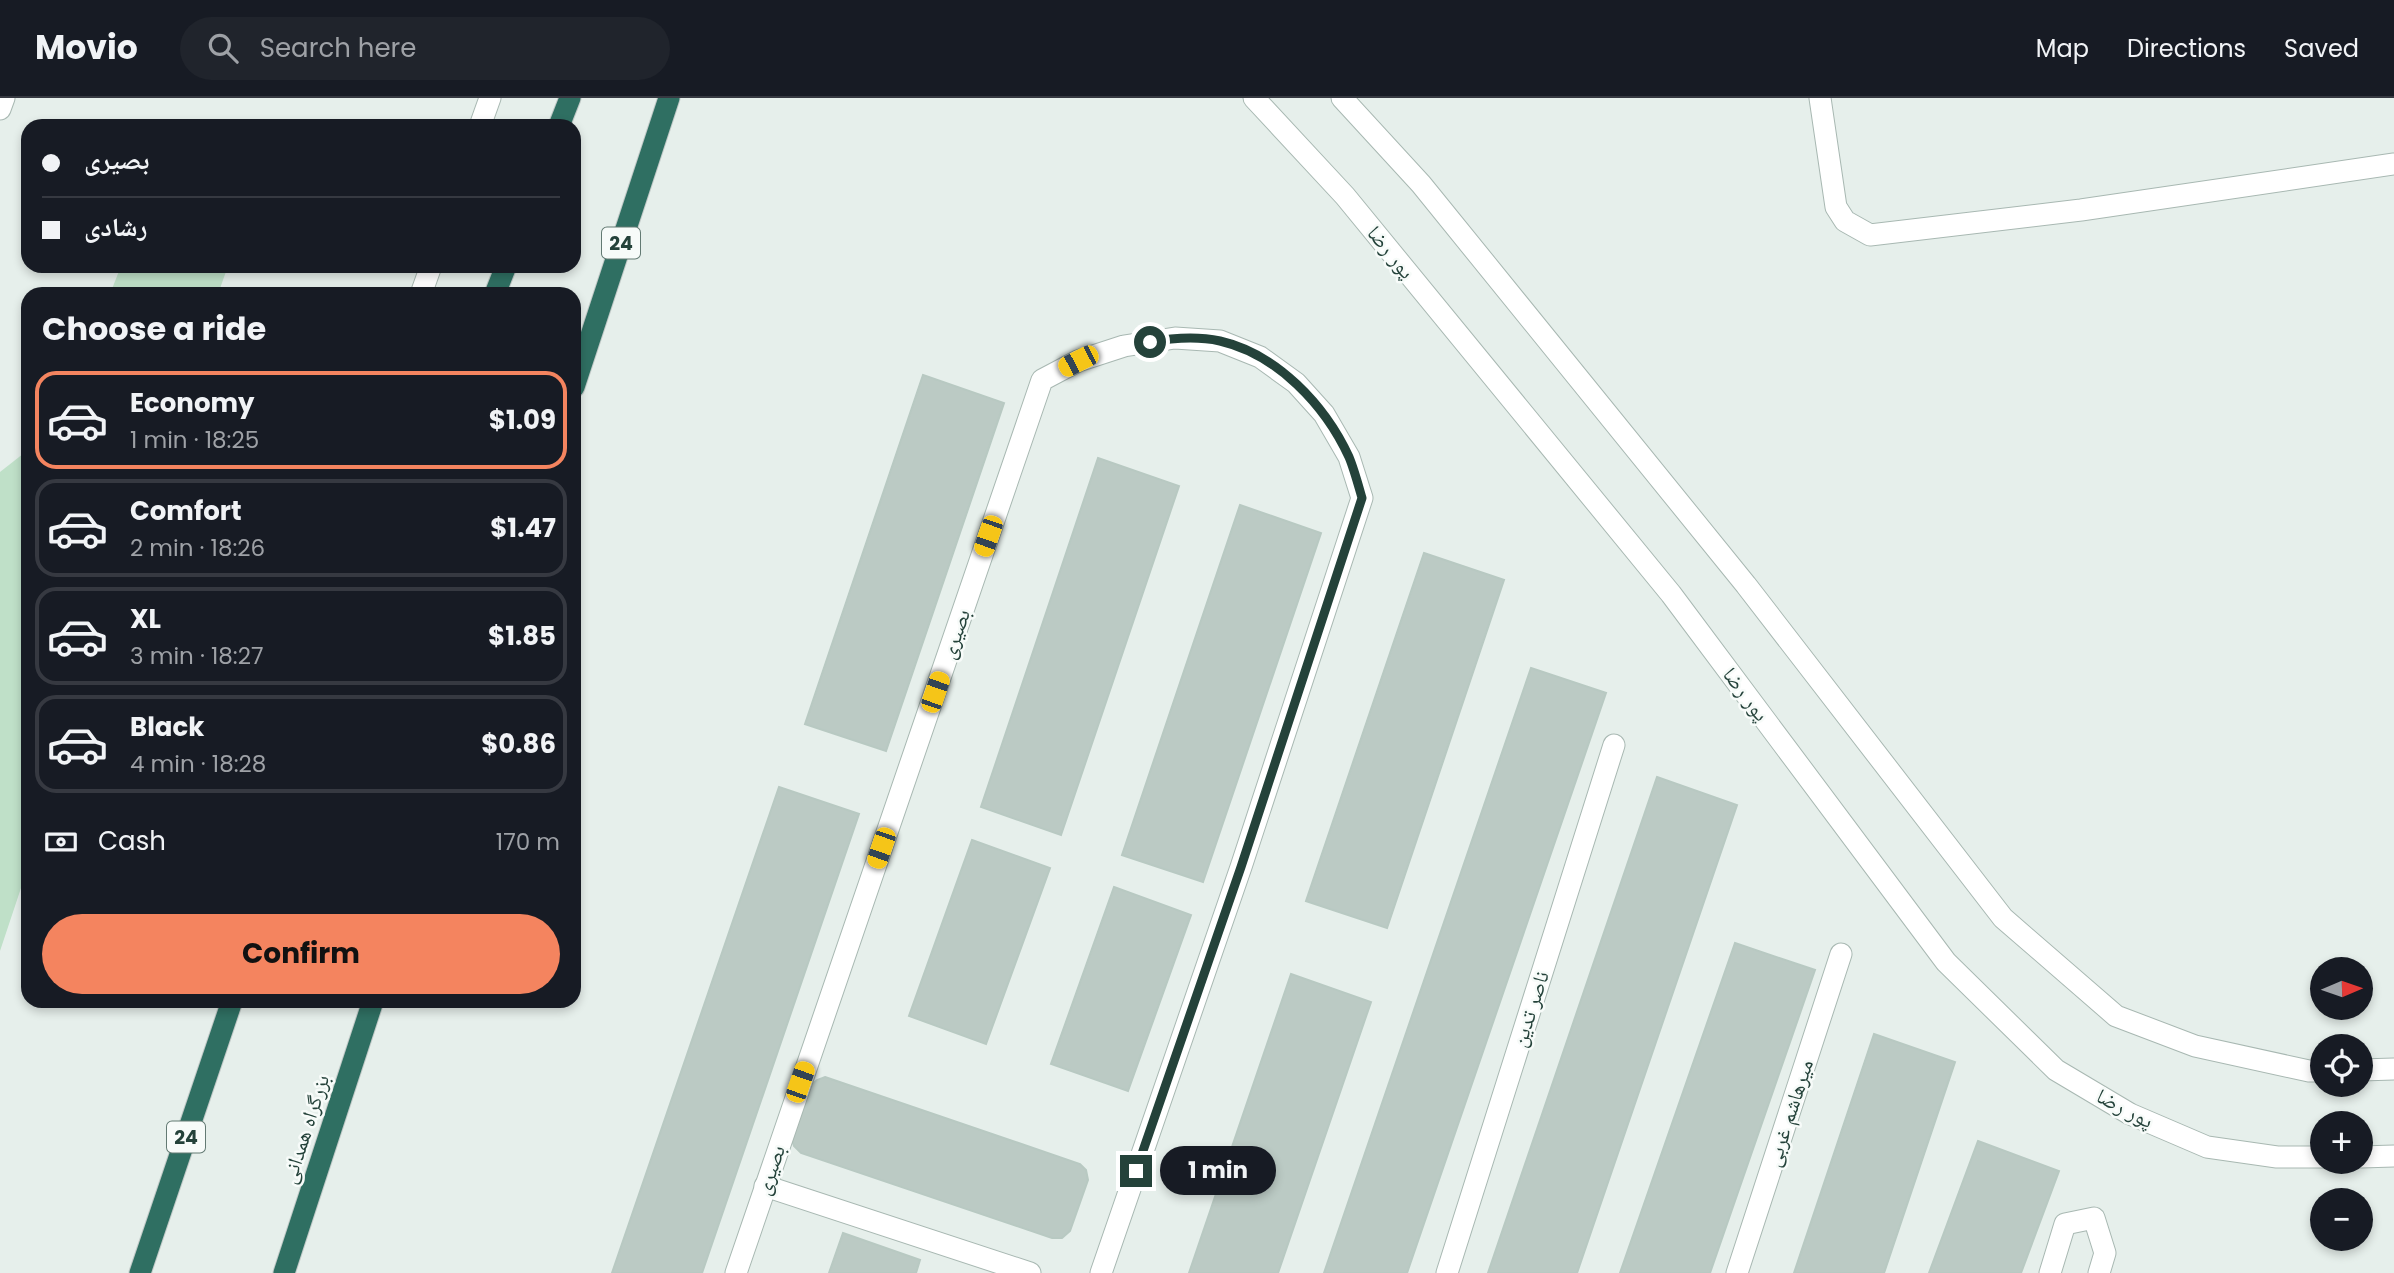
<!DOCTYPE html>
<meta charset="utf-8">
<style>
:root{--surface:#171b24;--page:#20242c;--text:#f1f3f6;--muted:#9ea1a6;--line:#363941;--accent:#f4845f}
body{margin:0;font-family:Poppins,"Noto Naskh Arabic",sans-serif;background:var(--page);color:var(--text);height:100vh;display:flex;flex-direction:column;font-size:26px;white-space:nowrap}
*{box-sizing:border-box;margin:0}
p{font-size:23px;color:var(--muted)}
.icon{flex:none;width:38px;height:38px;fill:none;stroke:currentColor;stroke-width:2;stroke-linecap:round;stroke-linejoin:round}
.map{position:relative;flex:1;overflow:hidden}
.details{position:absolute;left:21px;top:189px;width:560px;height:721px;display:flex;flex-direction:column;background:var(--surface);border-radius:21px;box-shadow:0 4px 10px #0003}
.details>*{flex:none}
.guide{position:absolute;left:21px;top:21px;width:560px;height:154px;border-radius:21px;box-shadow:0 4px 10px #0003;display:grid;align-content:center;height:154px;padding:0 21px;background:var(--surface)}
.needle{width:46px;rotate:88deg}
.buttons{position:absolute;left:2310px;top:859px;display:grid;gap:14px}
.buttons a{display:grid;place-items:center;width:63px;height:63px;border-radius:50%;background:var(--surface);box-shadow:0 4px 10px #0003;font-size:35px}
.end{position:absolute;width:32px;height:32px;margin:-16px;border:9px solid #24423a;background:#fff;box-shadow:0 0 0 4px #fff}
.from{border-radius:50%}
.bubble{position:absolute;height:49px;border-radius:24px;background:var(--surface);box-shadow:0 4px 10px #0003;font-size:23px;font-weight:700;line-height:49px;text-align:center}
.car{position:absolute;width:21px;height:42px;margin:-21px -10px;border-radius:9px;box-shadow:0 0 5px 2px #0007;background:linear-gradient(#f5c518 24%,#345 0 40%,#f5c518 0 76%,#345 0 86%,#f5c518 0)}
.guide b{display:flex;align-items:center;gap:24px;height:66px;font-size:26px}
.guide b+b{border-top:2px solid var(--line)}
.guide i{width:18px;height:18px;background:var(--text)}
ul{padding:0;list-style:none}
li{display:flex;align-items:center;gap:21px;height:98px;margin:0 14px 10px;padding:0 7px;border:4px solid var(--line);border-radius:21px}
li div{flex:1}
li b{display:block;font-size:26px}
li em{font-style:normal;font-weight:700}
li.active{border-color:var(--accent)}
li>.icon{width:63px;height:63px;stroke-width:1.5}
h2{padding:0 21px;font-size:32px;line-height:84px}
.pay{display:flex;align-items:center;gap:18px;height:77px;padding:0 21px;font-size:26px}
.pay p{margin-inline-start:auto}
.button{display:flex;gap:14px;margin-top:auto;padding:14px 21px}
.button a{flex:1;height:80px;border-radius:42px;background:var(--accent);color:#111;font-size:28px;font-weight:700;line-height:80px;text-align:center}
header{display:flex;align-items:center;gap:42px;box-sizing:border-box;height:98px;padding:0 35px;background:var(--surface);border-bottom:2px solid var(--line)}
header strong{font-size:33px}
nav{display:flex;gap:38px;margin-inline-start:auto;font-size:24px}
.search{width:490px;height:63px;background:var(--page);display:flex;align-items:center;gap:18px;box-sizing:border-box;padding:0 24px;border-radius:38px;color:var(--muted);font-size:26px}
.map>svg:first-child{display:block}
</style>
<header>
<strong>Movio</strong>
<div class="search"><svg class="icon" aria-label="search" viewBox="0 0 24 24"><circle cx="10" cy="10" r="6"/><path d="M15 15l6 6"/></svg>Search here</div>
<nav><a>Map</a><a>Directions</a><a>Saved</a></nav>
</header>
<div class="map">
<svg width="2394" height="1175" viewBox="0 0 2394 1175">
<rect width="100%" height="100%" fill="#e6efeb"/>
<g fill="#bfe0c8">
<path d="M121,168H228L218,196H110Z"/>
<path d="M28,352V769L0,853V374Z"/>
</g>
<g fill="#bbcac4" stroke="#b8c9c2" stroke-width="2">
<path d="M923,277L1004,305L886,653L805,626Z"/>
<path d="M1098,360L1179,388L1061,737L981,709Z"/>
<path d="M1240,407L1321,435L1203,784L1122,757Z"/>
<path d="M1424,455L1504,482L1387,830L1306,803Z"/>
<path d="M1531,570L1606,595L1407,1175H1324Z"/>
<path d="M1657,679L1737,707L1577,1175H1488Z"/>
<path d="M779,689L859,716L702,1175H612Z"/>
<path d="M972,742L1050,770L986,946L909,918Z"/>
<path d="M1114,789L1191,817L1128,993L1051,966Z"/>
<path d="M1735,845L1815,872L1710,1175H1620Z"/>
<path d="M1291,876L1371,904L1278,1175H1189Z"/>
<path d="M1874,936L1955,964L1884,1175H1794Z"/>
<path d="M825,979L1080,1066L1086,1072L1088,1082L1070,1133L1062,1140H1052L801,1055L794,1048L790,1036L801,996L817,982Z"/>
<path d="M1978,1043L2059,1073L2021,1175H1929Z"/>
<path d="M843,1135L920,1162L916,1175H829Z"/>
</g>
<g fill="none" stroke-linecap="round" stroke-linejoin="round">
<defs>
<g id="minor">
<path d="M1254,0L1345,98L1671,496L1946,864L2056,972L2130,1016L2207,1049L2277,1059H2322"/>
<path d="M1342,0L1421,86L1746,487L2003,820L2116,918L2195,948L2309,973H2322"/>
<path d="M1820,0L1836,109L1845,123L1870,137L2081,112L2394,66"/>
<path d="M0,11L4,0"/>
<path d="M480,28L490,0"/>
<path d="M421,196L431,168"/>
<path d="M2361,972L2394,971"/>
<path d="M2361,1059L2394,1058"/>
<path d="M765,1088L1030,1175"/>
<path d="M736,1175L1042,282L1078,263L1124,248L1175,240L1220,243L1260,259L1296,285L1324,316L1349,359L1362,400L1241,769L1101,1175"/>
<path d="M1447,1175L1614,647"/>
<path d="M1737,1175L1841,856"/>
<path d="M2050,1175L2065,1126L2094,1120L2105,1155L2099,1175"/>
</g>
<g id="highway">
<path d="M559,28L570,0"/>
<path d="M495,196L506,168"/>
<path d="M574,289L669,0"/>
<path d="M140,1175L232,903"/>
<path d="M284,1175L373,903"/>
</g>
</defs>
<use href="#minor" stroke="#a8b8b2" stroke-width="23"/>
<use href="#highway" stroke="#c2cac8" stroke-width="23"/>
<use href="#minor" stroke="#fff" stroke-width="21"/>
<use href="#highway" stroke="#2f6f62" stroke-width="21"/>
</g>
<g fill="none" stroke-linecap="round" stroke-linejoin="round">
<path stroke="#24423a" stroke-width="9" d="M1136,1073L1241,769L1362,400C1358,386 1354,371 1349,359C1325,307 1277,256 1220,243C1197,238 1172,240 1150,244"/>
</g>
<g text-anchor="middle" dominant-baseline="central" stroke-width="5" stroke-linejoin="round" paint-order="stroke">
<g fill="#f7fbf9" stroke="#637a73" stroke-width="2">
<rect x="602" y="129.5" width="38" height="31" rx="5"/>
<rect x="167" y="1023.5" width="38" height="31" rx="5"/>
</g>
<g font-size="19" font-weight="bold" fill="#24423a">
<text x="621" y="145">24</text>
<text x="186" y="1039">24</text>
</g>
<g font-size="21" fill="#24423a" stroke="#f7fbf9">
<text transform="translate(1391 154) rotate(51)">پور رضا</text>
<text transform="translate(955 536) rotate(-71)">بصیری</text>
<text transform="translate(1746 596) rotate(53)">پور رضا</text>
<text transform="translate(1530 911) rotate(-72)">ناصر تدین</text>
<text transform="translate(2125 1010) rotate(28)">پور رضا</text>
<text transform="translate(1789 1015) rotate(-72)">میرهاشم غربی</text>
<text transform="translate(305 1031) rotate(-72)">بزرگراه همدانی</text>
<text transform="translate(770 1072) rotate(-71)">بصیری</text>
</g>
</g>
</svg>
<div class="buttons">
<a><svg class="needle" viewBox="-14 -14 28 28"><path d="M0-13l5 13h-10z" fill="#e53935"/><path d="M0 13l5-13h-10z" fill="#9ea1a6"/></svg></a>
<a><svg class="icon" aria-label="locate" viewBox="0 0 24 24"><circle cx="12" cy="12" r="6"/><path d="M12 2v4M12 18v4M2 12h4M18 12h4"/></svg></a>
<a>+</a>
<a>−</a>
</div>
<i class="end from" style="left:1150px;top:244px"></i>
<i class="end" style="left:1136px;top:1073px"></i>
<div class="bubble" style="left:1160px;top:1048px;width:116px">1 min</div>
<i class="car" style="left:1078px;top:263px;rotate:243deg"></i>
<i class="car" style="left:988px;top:438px;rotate:199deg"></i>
<i class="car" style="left:935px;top:594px;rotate:19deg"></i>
<i class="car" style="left:881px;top:750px;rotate:199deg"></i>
<i class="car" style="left:800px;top:984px;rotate:19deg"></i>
<div class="guide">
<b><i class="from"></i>بصیری</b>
<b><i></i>رشادی</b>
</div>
<section class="details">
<h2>Choose a ride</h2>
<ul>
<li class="active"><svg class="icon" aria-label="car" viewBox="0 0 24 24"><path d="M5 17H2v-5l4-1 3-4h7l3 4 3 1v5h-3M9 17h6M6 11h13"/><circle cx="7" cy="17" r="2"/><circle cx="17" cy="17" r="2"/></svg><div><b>Economy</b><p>1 min · 18:25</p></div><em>$1.09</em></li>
<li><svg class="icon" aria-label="car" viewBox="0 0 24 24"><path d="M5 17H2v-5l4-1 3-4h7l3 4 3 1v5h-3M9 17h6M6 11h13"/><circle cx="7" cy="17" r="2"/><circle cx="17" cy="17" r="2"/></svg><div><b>Comfort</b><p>2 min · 18:26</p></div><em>$1.47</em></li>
<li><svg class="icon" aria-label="car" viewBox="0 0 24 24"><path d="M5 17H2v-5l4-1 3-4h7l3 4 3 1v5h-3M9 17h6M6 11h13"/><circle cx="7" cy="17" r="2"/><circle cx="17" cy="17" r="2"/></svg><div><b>XL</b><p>3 min · 18:27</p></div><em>$1.85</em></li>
<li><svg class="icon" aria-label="car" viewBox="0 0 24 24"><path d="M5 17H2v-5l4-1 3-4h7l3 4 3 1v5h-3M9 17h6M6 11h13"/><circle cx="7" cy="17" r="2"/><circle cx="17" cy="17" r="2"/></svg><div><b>Black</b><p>4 min · 18:28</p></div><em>$0.86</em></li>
</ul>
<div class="pay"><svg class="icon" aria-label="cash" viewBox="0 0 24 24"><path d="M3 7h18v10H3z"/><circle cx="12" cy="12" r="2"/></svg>Cash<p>170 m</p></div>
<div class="button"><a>Confirm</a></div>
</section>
</div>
